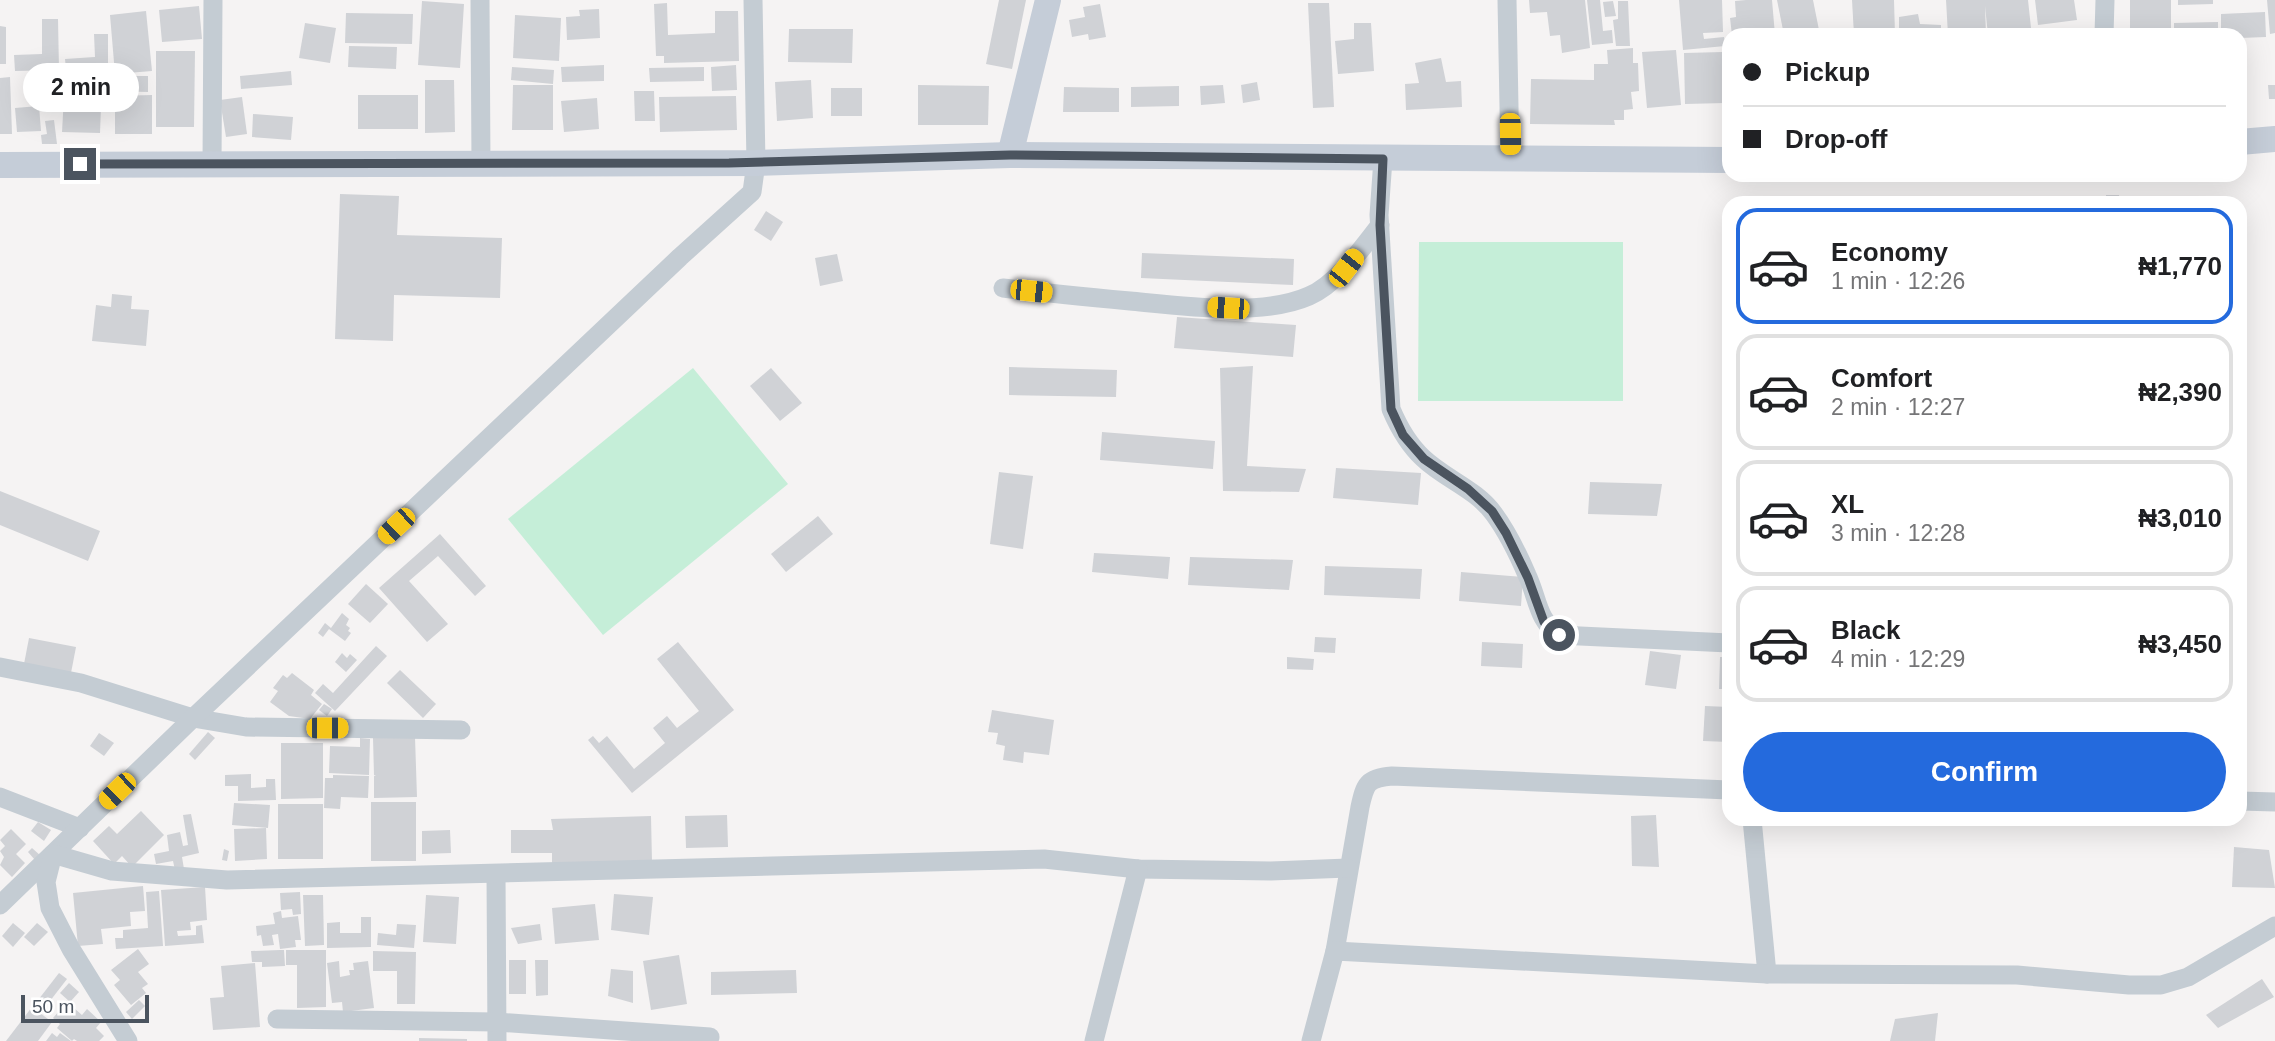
<!DOCTYPE html>
<meta charset="utf-8">
<style>
:root{--surface:#fff;--page:#f6f6f6;--text:#202124;--muted:#757577;--line:#e0e0e0;--accent:#246add}
body{margin:0;font-family:Arial,sans-serif;background:var(--page);color:var(--text);height:100vh;display:flex;flex-direction:column;font-size:26px;white-space:nowrap}
*{box-sizing:border-box;margin:0}
p{font-size:23px;color:var(--muted)}
.icon{flex:none;width:38px;height:38px;fill:none;stroke:currentColor;stroke-width:2;stroke-linecap:round;stroke-linejoin:round}
.map{position:relative;flex:1;overflow:hidden}
.sheet{position:absolute;left:1722px;top:196px;width:525px;height:630px;display:flex;flex-direction:column;background:var(--surface);border-radius:21px;box-shadow:0 7px 28px #0002}
.sheet>*{flex:none}
.guide{position:absolute;left:1722px;top:28px;width:525px;height:154px;border-radius:21px;box-shadow:0 7px 28px #0002;display:grid;align-content:center;height:154px;padding:0 21px;background:var(--surface)}
.scale{position:absolute;left:21px;bottom:18px;width:128px;box-sizing:border-box;padding-left:7px;border:4px solid #4b545f;border-top:0;font-size:19px;line-height:24px;white-space:nowrap;color:#4b545f;-webkit-text-stroke:5px #fff;paint-order:stroke}
.end{position:absolute;width:32px;height:32px;margin:-16px;border:9px solid #4b545f;background:#fff;box-shadow:0 0 0 4px #fff}
.from{border-radius:50%}
.bubble{position:absolute;height:49px;border-radius:24px;background:var(--surface);box-shadow:0 7px 28px #0002;font-size:23px;font-weight:800;line-height:49px;text-align:center}
.car{position:absolute;width:21px;height:42px;margin:-21px -10px;border-radius:9px;box-shadow:0 0 5px 2px #0007;background:linear-gradient(#f5c518 24%,#345 0 40%,#f5c518 0 76%,#345 0 86%,#f5c518 0)}
.guide b{display:flex;align-items:center;gap:24px;height:66px;font-size:26px}
.guide b+b{border-top:2px solid var(--line)}
.guide i{width:18px;height:18px;background:var(--text)}
ul{padding:12px 0 0;list-style:none}
li{display:flex;align-items:center;gap:21px;height:116px;margin:0 14px 10px;padding:0 7px;border:4px solid var(--line);border-radius:21px}
li div{flex:1}
li b{display:block;font-size:26px}
li em{font-style:normal;font-weight:800}
li.on{border-color:var(--accent)}
li>.icon{width:63px;height:63px;stroke-width:1.5}
.cta{display:flex;gap:14px;margin-top:auto;padding:14px 21px}
.cta a{flex:1;height:80px;border-radius:42px;background:var(--accent);color:#fff;font-size:28px;font-weight:800;line-height:80px;text-align:center}
.map>svg:first-child{display:block}
</style>
<div class="map">
<svg width="2275" height="1041" viewBox="0 0 2275 1041">
<rect width="100%" height="100%" fill="#f5f3f3"/>
<g fill="#c5eed8">
<path d="M1419,242H1623V401H1418Z"/>
<path d="M693,368L788,484L603,635L508,519Z"/>
</g>
<g fill="#d0d2d6">
<path d="M999,0H1026L1012,69L986,64Z"/>
<path d="M1529,0H1585L1590,48L1562,53L1560,35L1550,36L1547,12L1530,13Z"/>
<path d="M1587,0H1600L1603,31L1612,30L1613,43L1592,45Z"/>
<path d="M1679,0H1722L1723,32L1703,33L1704,39L1724,37L1725,46L1683,50Z"/>
<path d="M1746,0H1772L1775,35H1732L1730,18L1736,17L1735,1Z"/>
<path d="M1777,0H1813L1820,35H1784Z"/>
<path d="M1852,0H1894L1895,35H1854Z"/>
<path d="M1946,0H2028L2031,28L2008,31V35H1988L1985,6L1986,35H1948Z"/>
<path d="M2035,0H2074L2077,20L2038,25Z"/>
<rect x="2130" y="0" width="41" height="35"/>
<path d="M2178,0H2213V4L2178,5Z"/>
<path d="M2267,0H2275V33L2270,34Z"/>
<path d="M422,1L464,4L460,68L418,65Z"/>
<path d="M1613,1L1616,16L1605,17L1603,2Z"/>
<path d="M1618,1H1628L1630,46H1616L1613,20L1618,19Z"/>
<path d="M667,3L668,35L715,33V11H738L739,61L664,63V56H656L654,4Z"/>
<path d="M1308,3H1329L1334,107L1313,108Z"/>
<path d="M1100,4L1106,37L1089,40L1088,34L1072,37L1069,20L1085,17L1083,7Z"/>
<path d="M199,6L202,39L162,42L159,10Z"/>
<path d="M599,9L600,38L567,40L566,17L580,16L579,10Z"/>
<path d="M146,11L152,71L115,74L110,15Z"/>
<path d="M2265,12L2266,37L2240,38V35H2221V14Z"/>
<path d="M346,13L413,14L412,44L345,43Z"/>
<path d="M1918,14L1920,24L1941,25V35H1899V17Z"/>
<path d="M515,15L561,18L559,61L513,58Z"/>
<path d="M42,19H58L59,70L15,71L14,55L42,54Z"/>
<path d="M2218,22V35H2174V23Z"/>
<path d="M305,23L336,28L330,63L299,58Z"/>
<path d="M1354,23H1371L1374,71L1338,74L1335,41L1354,39Z"/>
<path d="M0,26L6,27V64H0Z"/>
<path d="M789,29H853L852,63L788,62Z"/>
<path d="M94,34H108V72H95V68L66,70L65,59L95,57Z"/>
<path d="M349,46L397,47L396,69L348,67Z"/>
<path d="M1633,48V63H1638L1639,91L1631,92L1633,109L1624,110V120H1614L1615,125L1530,124L1531,79L1594,80V64H1608L1607,50Z"/>
<path d="M1676,50L1681,105L1647,108L1642,52Z"/>
<path d="M156,51H195L194,127H156Z"/>
<path d="M1723,52L1725,103L1685,104L1684,53Z"/>
<path d="M1441,58L1446,82L1461,81L1462,107L1406,110L1405,84L1419,83L1415,63Z"/>
<path d="M604,65V81L562,82L561,67Z"/>
<path d="M736,65L737,90L712,91L711,67Z"/>
<path d="M512,67L554,70L553,84L511,80Z"/>
<path d="M704,67V81L650,82L649,68Z"/>
<path d="M291,71L292,85L241,89L240,76Z"/>
<path d="M112,76H148V92L112,91Z"/>
<path d="M10,77L12,134H0V78Z"/>
<path d="M65,78L102,80L100,133L62,132Z"/>
<path d="M425,80H454L455,132L425,133Z"/>
<path d="M811,80L813,118L777,121L775,82Z"/>
<path d="M1257,82L1260,100L1243,103L1241,85Z"/>
<path d="M513,85H553V130H512Z"/>
<path d="M918,85L989,86L988,125H918Z"/>
<path d="M1223,85L1225,103L1201,105L1200,86Z"/>
<path d="M2268,85H2275V99H2269Z"/>
<path d="M1179,86V106L1131,107V87Z"/>
<path d="M1064,87L1119,88V112H1063Z"/>
<rect x="831" y="88" width="31" height="28"/>
<path d="M634,91H654L655,121H635Z"/>
<path d="M152,95V134H115V96Z"/>
<rect x="358" y="95" width="60" height="34"/>
<path d="M736,96L737,130L660,132L659,97Z"/>
<path d="M242,97L247,134L226,137L220,100Z"/>
<path d="M597,98L599,129L564,132L561,101Z"/>
<path d="M39,106L41,131L17,132L15,108Z"/>
<path d="M253,114L293,117L291,140L252,137Z"/>
<path d="M54,120L57,144H42L41,135L47,134L45,121Z"/>
<path d="M340,194L399,196L397,235L502,238L500,298L394,295L393,341L335,339Z"/>
<path d="M2106,195H2119L2120,203H2106Z"/>
<path d="M766,211L783,222L771,241L754,230Z"/>
<path d="M1142,253L1294,259L1293,285L1141,278Z"/>
<path d="M837,254L843,281L820,286L815,258Z"/>
<path d="M112,294L132,296L131,309L149,310L146,346L92,341L96,305L111,307Z"/>
<path d="M1177,317L1296,325L1293,357L1174,348Z"/>
<path d="M1253,366L1247,466L1306,469L1299,492L1223,491L1220,368Z"/>
<path d="M1009,367L1117,370L1116,397L1009,395Z"/>
<path d="M771,368L802,403L780,421L750,386Z"/>
<path d="M1102,432L1215,441L1213,469L1100,460Z"/>
<path d="M1336,468L1421,473L1418,505L1333,498Z"/>
<path d="M999,472L1033,476L1023,549L990,544Z"/>
<path d="M1590,482L1662,484L1657,516L1588,514Z"/>
<path d="M0,491L100,531L88,561L0,525Z"/>
<path d="M818,516L833,534L786,572L771,554Z"/>
<path d="M440,534L486,586L475,596L438,556L409,581L448,624L427,642L379,588Z"/>
<path d="M1094,553L1170,557L1168,579L1092,572Z"/>
<path d="M1190,557L1293,560L1289,590L1188,585Z"/>
<path d="M1325,566L1422,569L1420,599L1324,595Z"/>
<path d="M1461,572L1523,577L1521,606L1459,601Z"/>
<path d="M366,584L388,604L370,623L348,604Z"/>
<path d="M342,613L349,619L346,625L350,628L348,631L351,633L345,641L329,629L323,637L318,633L325,623L331,628Z"/>
<path d="M1315,637L1336,638L1335,653L1314,652Z"/>
<path d="M29,638L76,647L71,673L24,664Z"/>
<path d="M678,642L734,710L632,793L588,740L593,736L599,743L607,736L634,769L665,743L653,728L667,716L677,728L699,711L657,659Z"/>
<path d="M1482,642L1523,644L1522,668L1481,666Z"/>
<path d="M376,646L387,656L335,711L315,693L323,684L333,693Z"/>
<path d="M1650,651L1681,655L1676,689L1645,685Z"/>
<path d="M342,653L347,658L350,654L357,660L346,672L335,662Z"/>
<path d="M1287,657L1314,659L1313,670L1287,669Z"/>
<path d="M1720,657H1729V689H1719Z"/>
<path d="M400,670L436,704L423,718L387,683Z"/>
<path d="M292,673L314,690L311,695L322,704L310,719L289,716L270,702L278,691L273,688L283,675L287,678Z"/>
<path d="M324,704L332,709L327,716L319,710Z"/>
<path d="M1705,706L1729,707V742L1703,741Z"/>
<path d="M992,710L1054,720L1049,755L1024,752L1023,763L1003,760L1005,746L996,744L998,733L988,732Z"/>
<path d="M208,732L215,738L195,760L189,754Z"/>
<path d="M99,733L114,743L104,756L90,746Z"/>
<path d="M415,737L417,797L374,798V776L376,775H374L373,738Z"/>
<path d="M360,738L370,739L369,775L329,773L330,746L360,747Z"/>
<path d="M281,743H323V798L281,799Z"/>
<path d="M251,774V788L266,787V779H275L276,800L238,801V786H225V775Z"/>
<path d="M333,775L369,776L368,798L341,797L340,809L324,808L325,778H333Z"/>
<rect x="371" y="802" width="45" height="59"/>
<path d="M234,803L270,805L268,828L232,825Z"/>
<rect x="278" y="804" width="45" height="55"/>
<path d="M141,811L164,835L132,867L122,856L114,864L93,841L109,826L117,834Z"/>
<path d="M191,814L199,853L182,857L184,869L175,870L173,861L156,864L154,854L169,851L167,835L180,832L183,846L188,845L183,815Z"/>
<path d="M727,815L728,847L686,848L685,816Z"/>
<path d="M1656,815L1659,867L1632,866L1631,816Z"/>
<path d="M651,816L652,862L552,864V853H511V830H553L551,819Z"/>
<path d="M38,822L51,830L44,841L31,831Z"/>
<path d="M266,828L267,859L235,861L234,829Z"/>
<path d="M11,829L26,844L16,854L25,863L12,877L0,865L4,857L0,851L5,846L0,840Z"/>
<path d="M450,830L451,853L422,854V831Z"/>
<path d="M2234,847L2269,850L2275,888L2232,887Z"/>
<path d="M32,848L41,856L35,860L28,852Z"/>
<path d="M224,849L229,851L227,861L222,860Z"/>
<path d="M143,886L145,911L130,912L131,926L101,929L103,944L78,946L73,893Z"/>
<path d="M205,887L207,920L190,922L191,930L177,931L178,936L196,935V926L202,925L204,943L165,946L161,890Z"/>
<path d="M159,891L163,946L116,949L115,938H123V930L148,928L146,892Z"/>
<path d="M300,892L301,914L293,915L292,909L281,910L280,893Z"/>
<path d="M614,894L653,897L649,935L611,930Z"/>
<path d="M303,895H323L324,945L305,946Z"/>
<path d="M426,895L459,897L456,944L423,942Z"/>
<path d="M595,904L599,940L555,944L552,908Z"/>
<path d="M281,911L282,918L298,916L301,940H295L296,947L280,949L278,934L272,935L274,945L263,946L261,935L257,936L256,926L275,924L273,913Z"/>
<path d="M361,917H371V947L327,948V923L340,922V933H361Z"/>
<path d="M13,923L25,933L13,947L2,936Z"/>
<path d="M37,923L48,932L34,946L24,937Z"/>
<path d="M397,924L416,925L414,948L377,945L378,933L396,935Z"/>
<path d="M540,924L542,940L518,944L511,928Z"/>
<path d="M138,949L149,964L138,972L148,984L142,988L146,993L131,1005L114,985L120,980L111,970Z"/>
<path d="M280,950H284L285,966L262,967V962H252L251,951Z"/>
<path d="M286,950H326V1007L297,1008V965H286Z"/>
<path d="M373,951L416,952L415,1004H397V971H373Z"/>
<path d="M679,955L687,1004L651,1010L643,961Z"/>
<rect x="509" y="960" width="17" height="34"/>
<path d="M535,960H548V995L536,996Z"/>
<path d="M339,961L340,977L350,975L349,970H354L353,963L368,961L374,1008L343,1012L342,1002L332,1003L327,963Z"/>
<path d="M255,963L260,1027L213,1030L210,998L224,997L221,966Z"/>
<path d="M611,969L633,971V1003L608,996Z"/>
<path d="M796,970L797,993L711,995V972Z"/>
<path d="M59,973L67,979L43,1010L35,1004Z"/>
<path d="M2262,979L2274,997L2218,1028L2206,1015Z"/>
<path d="M69,983L79,992L70,1002L60,993Z"/>
<path d="M139,1000L145,1006L132,1019L126,1012Z"/>
<path d="M67,1002L82,1015L87,1009L101,1022L96,1028L104,1036L99,1041H77L74,1039L72,1041L57,1028L60,1024L53,1018Z"/>
<path d="M32,1007L52,1022L38,1041H6Z"/>
<path d="M1938,1013L1935,1041H1890L1895,1019Z"/>
<path d="M52,1033L57,1037L60,1033L71,1041H46Z"/>
<path d="M419,1038L467,1039V1041H419Z"/>
</g>
<g fill="none" stroke-linecap="round" stroke-linejoin="round">
<g stroke="#c4ccd3" stroke-width="19">
<path d="M480,0L481,165"/>
<path d="M1507,0L1510,160"/>
<path d="M2104,35L2105,0"/>
<path d="M1383,159L1379,215L1391,409C1399,428 1408,444 1423,458C1445,479 1476,489 1494,514C1508,533 1518,554 1527,575C1538,598 1537,620 1559,635L1729,643"/>
<path d="M212,164L213,0"/>
<path d="M1003,288C1046,293 1088,297 1130,301C1181,306 1262,317 1309,296C1337,284 1362,248 1380,225"/>
<path d="M0,667L81,683L193,718L246,727L461,730"/>
<path d="M0,797L80,828"/>
<path d="M2240,801L2275,802"/>
<path d="M1752,819L1767,974"/>
<path d="M496,874L497,1041"/>
<path d="M0,905L193,718L680,257L752,192L756,163L753,0"/>
<path d="M1335,951L1360,807C1365,784 1367,778 1392,776L1729,790"/>
<path d="M277,1019L497,1022L710,1037"/>
<path d="M128,1041L71,949L50,908L46,882L53,854L112,871L227,880L1044,859L1138,869L1271,871L1348,868"/>
<path d="M1094,1041L1138,869"/>
<path d="M1311,1041L1335,951L1767,974L2017,975L2129,985H2161L2188,977L2275,926"/>
</g>
<g stroke="#c5cdd8" stroke-width="26">
<path d="M2240,142L2275,139"/>
<path d="M1010,155L1048,0"/>
<path d="M0,165L756,163L1010,155L1729,160"/>
</g>
</g>
<g fill="none" stroke-linecap="round" stroke-linejoin="round">
<path stroke="#4b545f" stroke-width="9" d="M80,164L729,163L1010,155L1383,159L1380,225L1391,409L1403,435L1424,459L1468,489L1492,511L1506,533L1528,578L1544,622L1559,635"/>
</g>
</svg>
<div class="scale">50 m</div>
<i class="end from" style="left:1559px;top:635px"></i>
<i class="end" style="left:80px;top:164px"></i>
<div class="bubble" style="left:23px;top:63px;width:116px">2 min</div>
<i class="car" style="left:1510px;top:134px;rotate:179deg"></i>
<i class="car" style="left:1346px;top:268px;rotate:38deg"></i>
<i class="car" style="left:1031px;top:291px;rotate:96deg"></i>
<i class="car" style="left:1228px;top:308px;rotate:274deg"></i>
<i class="car" style="left:396px;top:526px;rotate:227deg"></i>
<i class="car" style="left:327px;top:728px;rotate:90deg"></i>
<i class="car" style="left:117px;top:791px;rotate:226deg"></i>
<div class="guide">
<b><i class="from"></i>Pickup</b>
<b><i></i>Drop-off</b>
</div>
<section class="sheet">
<ul>
<li class="on"><svg class="icon" aria-label="car" viewBox="0 0 24 24"><path d="M5 17H2v-5l4-1 3-4h7l3 4 3 1v5h-3M9 17h6M6 11h13"/><circle cx="7" cy="17" r="2"/><circle cx="17" cy="17" r="2"/></svg><div><b>Economy</b><p>1 min · 12:26</p></div><em>₦1,770</em></li>
<li><svg class="icon" aria-label="car" viewBox="0 0 24 24"><path d="M5 17H2v-5l4-1 3-4h7l3 4 3 1v5h-3M9 17h6M6 11h13"/><circle cx="7" cy="17" r="2"/><circle cx="17" cy="17" r="2"/></svg><div><b>Comfort</b><p>2 min · 12:27</p></div><em>₦2,390</em></li>
<li><svg class="icon" aria-label="car" viewBox="0 0 24 24"><path d="M5 17H2v-5l4-1 3-4h7l3 4 3 1v5h-3M9 17h6M6 11h13"/><circle cx="7" cy="17" r="2"/><circle cx="17" cy="17" r="2"/></svg><div><b>XL</b><p>3 min · 12:28</p></div><em>₦3,010</em></li>
<li><svg class="icon" aria-label="car" viewBox="0 0 24 24"><path d="M5 17H2v-5l4-1 3-4h7l3 4 3 1v5h-3M9 17h6M6 11h13"/><circle cx="7" cy="17" r="2"/><circle cx="17" cy="17" r="2"/></svg><div><b>Black</b><p>4 min · 12:29</p></div><em>₦3,450</em></li>
</ul>
<div class="cta"><a>Confirm</a></div>
</section>
</div>
